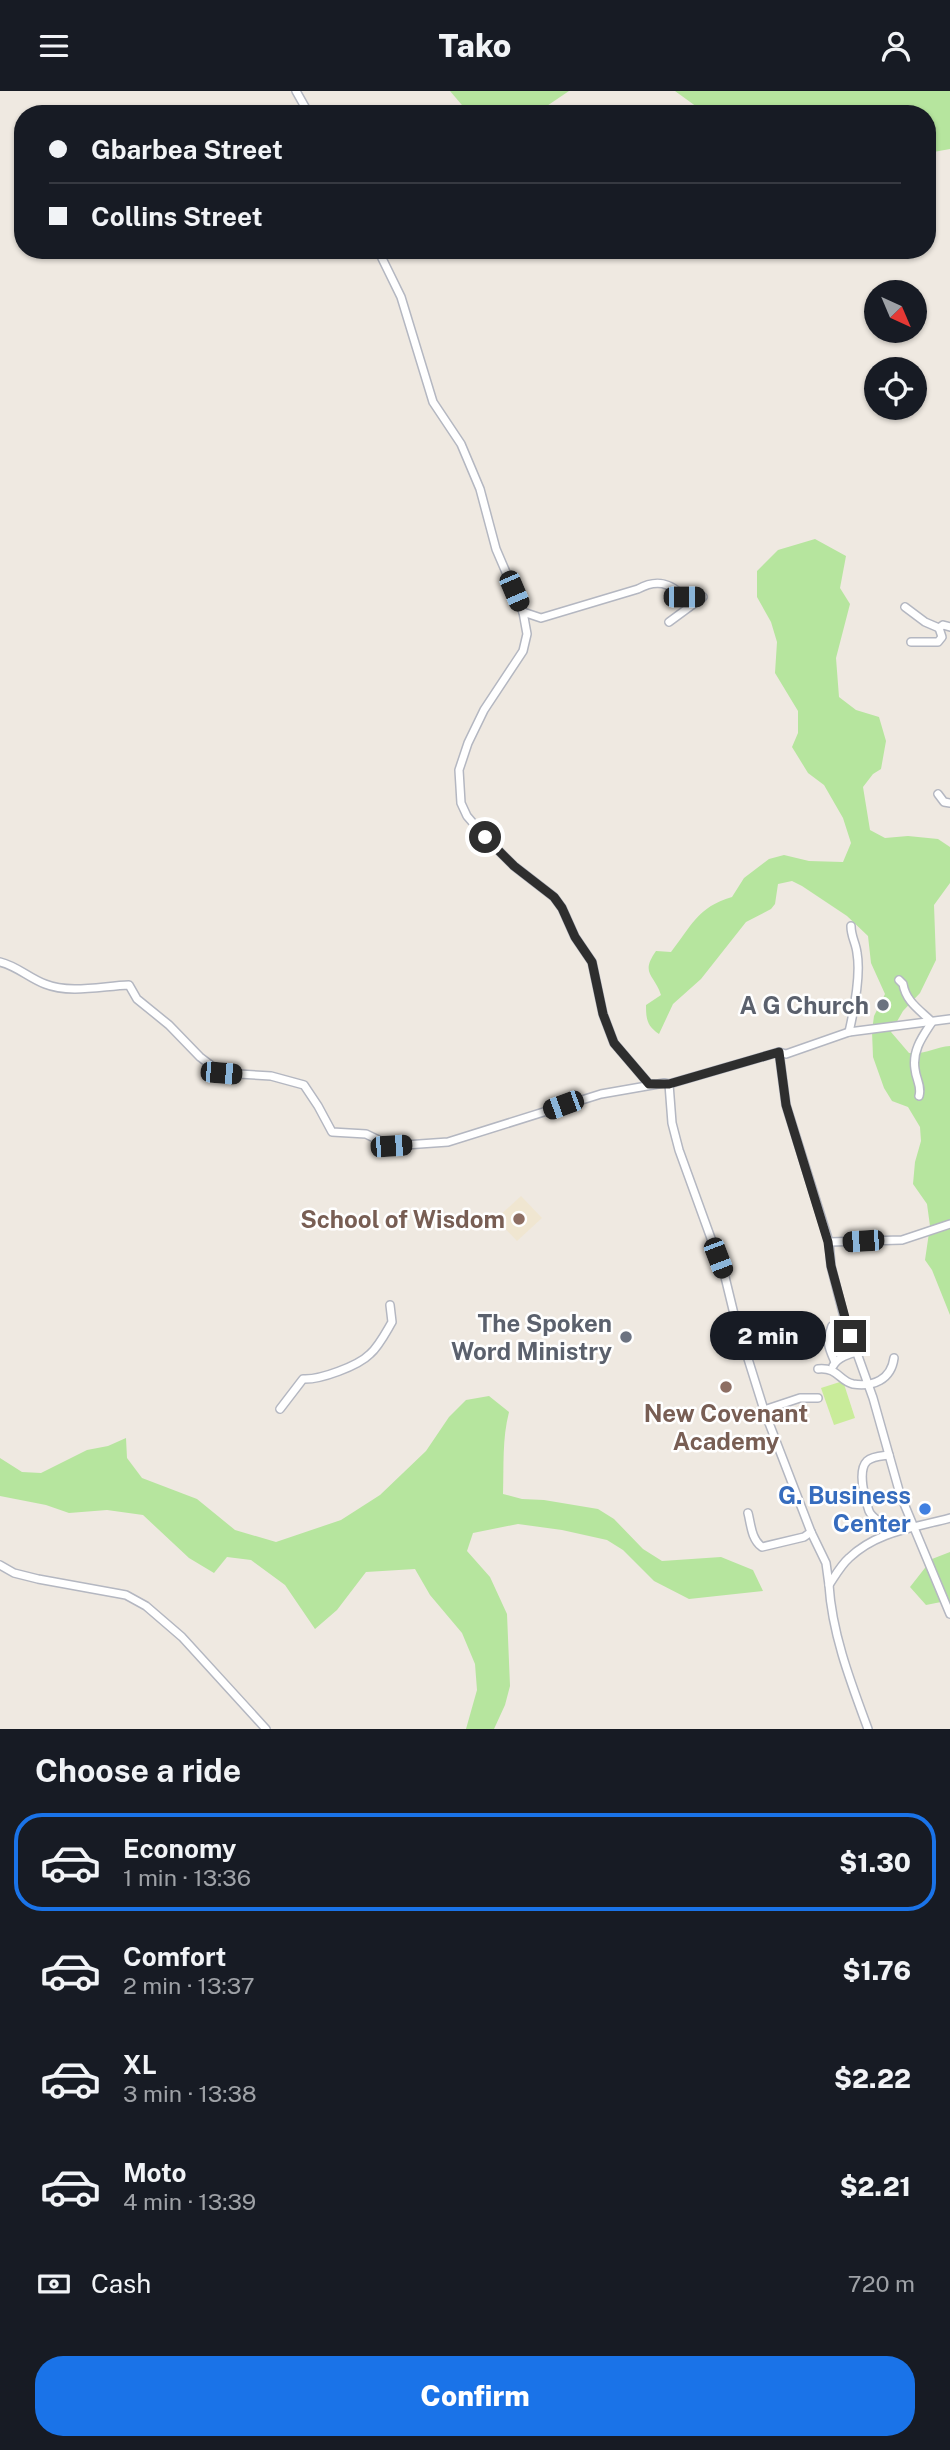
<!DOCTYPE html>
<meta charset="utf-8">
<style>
:root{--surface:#171b24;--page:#242831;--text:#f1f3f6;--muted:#9ea1a6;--line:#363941;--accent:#1a73e8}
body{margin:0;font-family:"Public Sans",sans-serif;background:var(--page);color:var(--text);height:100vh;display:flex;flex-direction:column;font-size:26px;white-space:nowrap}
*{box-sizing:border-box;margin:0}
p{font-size:23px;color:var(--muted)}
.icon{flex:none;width:38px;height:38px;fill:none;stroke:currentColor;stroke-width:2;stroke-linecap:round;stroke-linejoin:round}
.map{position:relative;height:1638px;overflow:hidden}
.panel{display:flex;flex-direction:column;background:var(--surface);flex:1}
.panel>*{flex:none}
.guide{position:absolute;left:14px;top:14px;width:922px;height:154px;border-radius:28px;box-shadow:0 2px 5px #0004;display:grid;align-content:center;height:154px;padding:0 35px;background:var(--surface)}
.needle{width:46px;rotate:136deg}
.buttons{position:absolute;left:864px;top:189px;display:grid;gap:14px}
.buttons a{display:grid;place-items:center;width:63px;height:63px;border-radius:50%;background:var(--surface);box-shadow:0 2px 5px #0004;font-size:35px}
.end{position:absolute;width:32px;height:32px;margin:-16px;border:9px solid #2e2e2e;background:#fff;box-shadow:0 0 0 4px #fff}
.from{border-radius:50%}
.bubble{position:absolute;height:49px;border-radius:24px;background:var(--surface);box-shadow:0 2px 5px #0004;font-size:23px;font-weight:800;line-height:49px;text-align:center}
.car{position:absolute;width:21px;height:42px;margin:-21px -10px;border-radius:9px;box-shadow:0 0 5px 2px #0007;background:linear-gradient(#222 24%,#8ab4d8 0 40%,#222 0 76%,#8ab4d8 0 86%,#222 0)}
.guide b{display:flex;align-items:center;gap:24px;height:66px;font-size:26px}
.guide b+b{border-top:2px solid var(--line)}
.guide i{width:18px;height:18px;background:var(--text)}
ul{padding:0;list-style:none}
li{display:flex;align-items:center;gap:21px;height:98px;margin:0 14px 10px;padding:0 21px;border:4px solid transparent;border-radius:28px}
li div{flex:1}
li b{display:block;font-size:26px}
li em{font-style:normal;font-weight:800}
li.selected{border-color:var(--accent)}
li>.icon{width:63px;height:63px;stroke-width:1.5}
h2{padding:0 35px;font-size:32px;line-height:84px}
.pay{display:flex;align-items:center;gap:18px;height:77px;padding:0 35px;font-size:26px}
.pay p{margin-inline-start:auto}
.primary-button{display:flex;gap:14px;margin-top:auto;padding:14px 35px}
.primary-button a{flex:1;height:80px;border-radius:28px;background:var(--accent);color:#fff;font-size:28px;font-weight:800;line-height:80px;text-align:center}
header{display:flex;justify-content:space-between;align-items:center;height:91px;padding:0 35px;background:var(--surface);font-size:32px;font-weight:800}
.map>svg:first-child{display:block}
</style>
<header><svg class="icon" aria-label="menu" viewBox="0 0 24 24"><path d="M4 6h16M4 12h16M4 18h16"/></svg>Tako<svg class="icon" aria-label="person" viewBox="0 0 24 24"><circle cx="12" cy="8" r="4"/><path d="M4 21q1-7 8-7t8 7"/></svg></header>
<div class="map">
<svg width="950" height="1638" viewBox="0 0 950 1638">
<rect width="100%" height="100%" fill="#efe9e1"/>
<path fill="#f0e6d1" d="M521,1105L542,1127L517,1150L496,1128Z"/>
<g fill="#b6e59e">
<path d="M450,0H569L535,23H479L467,20Z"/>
<path d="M675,0H950V58L928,62V23H719L697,16Z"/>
<path d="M815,448L846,465L840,497L850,513L836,567L839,606L856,619L879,626L886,650L881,678L873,683L863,696L870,739L885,747L908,745L938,748L950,756V792L934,814L936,869L920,902L903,920L891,941L909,962C925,964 935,956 950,955V1224L932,1179L925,1169L930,1135L927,1113L913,1093L915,1071L921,1050L920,1036L908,1016L892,1010L884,997L873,966L872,940L874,925L885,903L871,872L868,845L847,825L802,795L792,790L778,793L775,813L771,818L746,831L701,888L673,913L659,943C647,935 646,928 646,914L661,904C654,883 640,883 656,860L671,861C691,836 697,816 732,806L744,787L769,768L784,764L809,770L843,771L851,752L843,727L824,694L808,682L792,656L798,642V620L775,582L777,551L771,531L757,506V480L778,459Z"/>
<path d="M489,1305L509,1321C502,1348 504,1375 503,1403L522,1408L544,1409L598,1418L614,1428L643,1458L662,1470L721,1466L753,1479L763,1500L689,1508L654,1490L623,1459L607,1449L562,1439L518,1433L473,1442L467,1460L490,1486L507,1523L510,1595L505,1614L494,1638H466L477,1599L475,1573L462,1542L430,1504L415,1478L366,1481L337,1519L315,1538L285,1494L251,1469L227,1466L214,1482L189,1467L143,1424L107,1419L69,1422L46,1414L0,1405V1367L22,1381L41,1382L87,1359L108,1355L126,1347L127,1367L142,1387L197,1408L235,1439L276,1451L341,1429L380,1404L426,1360L449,1326L466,1309Z"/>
<path d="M950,1461V1514L941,1511L926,1514L910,1496L932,1468Z"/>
</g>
<path fill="#c9ec9a" d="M843,1290L855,1327L834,1334L821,1297Z"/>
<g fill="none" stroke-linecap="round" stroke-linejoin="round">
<defs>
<g id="minor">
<path d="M296,0L309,23"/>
<path d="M378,159L401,206L433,311L461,353L480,398L496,458L523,521L527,543L523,560L484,619L468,652L459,679L461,712L467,725L485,746L514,775L554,806L562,817L575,846L592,871L603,923L614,952L649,993H653"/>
<path d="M905,516L925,531L939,537L943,534L950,536"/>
<path d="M523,521L541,527L638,498C656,488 670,491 684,506H703L669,531"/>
<path d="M911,551H938L942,546L939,537"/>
<path d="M938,703L944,711L950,712"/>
<path d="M0,871C17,875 29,887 45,893C70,903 102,895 129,894L137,908L169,934L200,966L221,982L271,985L304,994L318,1015L332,1041L366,1043L391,1055L448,1051L601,1003L664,992L669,993L779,961L786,963L849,941L950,928"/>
<path d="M899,889L903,893C906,911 920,919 932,931C923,945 912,959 915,978C916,989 922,995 919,1005"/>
<path d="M849,941C854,919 861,884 857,862C856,852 851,846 851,835"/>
<path d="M779,961L786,1014L829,1151L831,1175L844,1226L873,1307L900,1403L950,1523"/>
<path d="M669,993L672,1032L679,1059L725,1186L734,1223L764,1319L811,1441L826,1472L829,1494C835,1485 841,1474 849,1467C877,1440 914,1437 950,1427"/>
<path d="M829,1151L902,1149L950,1133"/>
<path d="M835,1271C828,1255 826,1252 832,1235L845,1229"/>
<path d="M833,1275C837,1267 850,1262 858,1261"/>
<path d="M818,1278C838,1276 839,1290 853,1293C873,1296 891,1289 894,1267"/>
<path d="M280,1318L303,1288C320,1289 358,1275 370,1263C379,1255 386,1241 392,1231L390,1214"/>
<path d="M764,1319L800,1307H818"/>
<path d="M748,1422C751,1433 751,1448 762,1456L804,1446L811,1441"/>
<path d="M881,1432C876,1428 871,1425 869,1420C865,1408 857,1380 867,1370C873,1365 883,1365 889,1364"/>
<path d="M0,1474L14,1482L38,1488L126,1504L146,1515L182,1546L266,1638"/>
<path d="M829,1494C832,1543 851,1592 868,1638"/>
</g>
</defs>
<use href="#minor" stroke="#b4b7c1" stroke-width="10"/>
<use href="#minor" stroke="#fff" stroke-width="7"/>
</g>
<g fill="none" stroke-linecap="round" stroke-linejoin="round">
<path stroke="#2e2e2e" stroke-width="9" d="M485,746L514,775L554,806L562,817L575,846L592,871L603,923L614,952L649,993H669L779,961L786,1014L828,1151L831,1175L850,1245"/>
</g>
<g fill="#6b7280" stroke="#fff" stroke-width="2.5">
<circle cx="883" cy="914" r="7"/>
<circle cx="626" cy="1246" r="7"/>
</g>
<g fill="#8d6e63" stroke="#fff" stroke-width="2.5">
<circle cx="519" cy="1128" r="7"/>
<circle cx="726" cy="1296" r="7"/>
</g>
<circle fill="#3f7fe0" stroke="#fff" stroke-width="2.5" cx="925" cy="1418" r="7"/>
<g text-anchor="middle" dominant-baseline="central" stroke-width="5" stroke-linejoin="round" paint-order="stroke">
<g font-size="24" font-weight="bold" fill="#5b616d" stroke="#fff" text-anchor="end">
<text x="869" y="914">A G Church</text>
<text x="612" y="1232">The Spoken<tspan x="612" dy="28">Word Ministry</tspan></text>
</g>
<g font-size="24" font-weight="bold" fill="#785e54" stroke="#fff" text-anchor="end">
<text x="505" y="1128">School of Wisdom</text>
<text x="726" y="1322" text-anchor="middle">New Covenant<tspan x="726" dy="28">Academy</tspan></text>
</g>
<g font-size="24" font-weight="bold" fill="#366cbe" stroke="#fff" text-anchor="end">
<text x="911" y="1404">G. Business<tspan x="911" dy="28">Center</tspan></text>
</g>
</g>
</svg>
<div class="buttons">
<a><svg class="needle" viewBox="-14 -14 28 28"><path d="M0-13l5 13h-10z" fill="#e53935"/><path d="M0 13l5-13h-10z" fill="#9ea1a6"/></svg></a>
<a><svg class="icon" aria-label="locate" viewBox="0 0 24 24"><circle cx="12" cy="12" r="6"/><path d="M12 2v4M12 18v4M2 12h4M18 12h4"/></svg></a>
</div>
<i class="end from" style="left:485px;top:746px"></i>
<i class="end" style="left:850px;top:1245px"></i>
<div class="bubble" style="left:710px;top:1220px;width:116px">2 min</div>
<i class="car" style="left:514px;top:500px;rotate:157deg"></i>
<i class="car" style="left:684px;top:506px;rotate:90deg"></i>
<i class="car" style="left:221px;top:982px;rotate:95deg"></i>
<i class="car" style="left:563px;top:1014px;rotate:250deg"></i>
<i class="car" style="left:391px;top:1055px;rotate:86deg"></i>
<i class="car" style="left:863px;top:1150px;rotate:266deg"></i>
<i class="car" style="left:718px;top:1167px;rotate:159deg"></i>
<div class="guide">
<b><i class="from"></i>Gbarbea Street</b>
<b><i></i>Collins Street</b>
</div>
</div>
<section class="panel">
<h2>Choose a ride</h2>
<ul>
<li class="selected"><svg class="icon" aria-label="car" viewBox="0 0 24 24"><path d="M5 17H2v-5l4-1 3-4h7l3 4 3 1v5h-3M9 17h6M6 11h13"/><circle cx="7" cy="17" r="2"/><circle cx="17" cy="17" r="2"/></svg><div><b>Economy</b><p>1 min · 13:36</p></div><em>$1.30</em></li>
<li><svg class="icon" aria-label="car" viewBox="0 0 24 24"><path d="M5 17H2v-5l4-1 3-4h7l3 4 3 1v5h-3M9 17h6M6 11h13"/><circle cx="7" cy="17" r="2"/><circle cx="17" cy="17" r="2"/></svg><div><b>Comfort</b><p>2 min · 13:37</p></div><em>$1.76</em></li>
<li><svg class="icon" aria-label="car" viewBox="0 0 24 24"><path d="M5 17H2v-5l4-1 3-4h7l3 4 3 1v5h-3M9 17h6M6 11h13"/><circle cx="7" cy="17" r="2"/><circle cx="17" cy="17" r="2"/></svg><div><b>XL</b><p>3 min · 13:38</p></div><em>$2.22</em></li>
<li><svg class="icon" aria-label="car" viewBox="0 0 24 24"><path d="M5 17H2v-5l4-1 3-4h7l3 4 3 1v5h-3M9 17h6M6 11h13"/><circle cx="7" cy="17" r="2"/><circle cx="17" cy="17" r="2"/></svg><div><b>Moto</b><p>4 min · 13:39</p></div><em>$2.21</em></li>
</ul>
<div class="pay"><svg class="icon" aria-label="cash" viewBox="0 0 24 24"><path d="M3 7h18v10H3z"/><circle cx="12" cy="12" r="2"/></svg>Cash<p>720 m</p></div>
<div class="primary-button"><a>Confirm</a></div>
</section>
